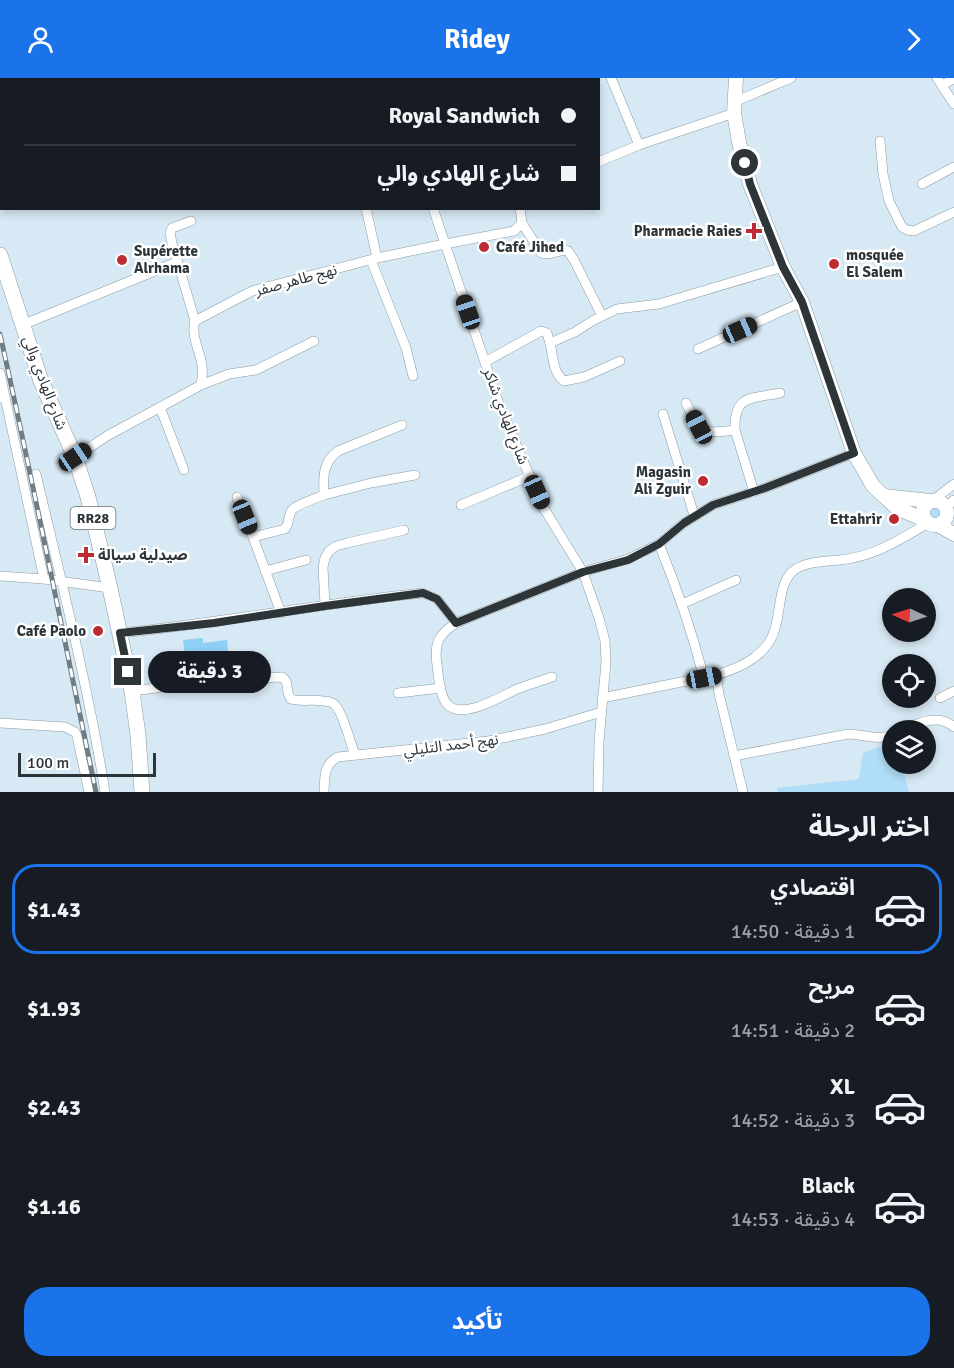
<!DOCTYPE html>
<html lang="ar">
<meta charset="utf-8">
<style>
:root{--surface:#171b24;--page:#20242c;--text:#f1f3f6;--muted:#9ea1a6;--line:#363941;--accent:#1a73e8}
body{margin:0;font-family:Signika,"Noto Sans Arabic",sans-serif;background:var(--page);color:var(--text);direction:rtl;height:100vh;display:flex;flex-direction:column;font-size:22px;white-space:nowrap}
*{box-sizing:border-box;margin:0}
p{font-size:20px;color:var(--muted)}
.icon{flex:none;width:33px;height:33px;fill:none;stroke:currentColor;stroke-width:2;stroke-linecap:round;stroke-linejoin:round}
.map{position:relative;height:714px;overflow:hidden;direction:ltr}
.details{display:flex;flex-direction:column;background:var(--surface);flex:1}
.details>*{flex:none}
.hud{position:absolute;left:0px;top:0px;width:600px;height:132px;box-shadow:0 3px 9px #0003;direction:rtl;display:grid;align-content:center;height:132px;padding:0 24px;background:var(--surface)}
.needle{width:39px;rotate:273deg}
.controls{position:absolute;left:882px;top:510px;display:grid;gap:12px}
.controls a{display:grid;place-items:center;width:54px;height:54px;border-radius:50%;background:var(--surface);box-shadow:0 3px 9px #0003;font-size:30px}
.scale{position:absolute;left:18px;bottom:15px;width:138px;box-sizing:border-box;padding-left:6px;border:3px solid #2e3539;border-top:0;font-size:16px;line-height:21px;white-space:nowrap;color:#2e3539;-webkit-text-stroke:4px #fff;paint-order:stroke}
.end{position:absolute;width:27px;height:27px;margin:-14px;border:8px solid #2e3539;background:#fff;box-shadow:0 0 0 3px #fff}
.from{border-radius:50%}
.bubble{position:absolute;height:42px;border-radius:21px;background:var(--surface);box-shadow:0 3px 9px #0003;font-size:20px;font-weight:700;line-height:42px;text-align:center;direction:rtl}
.car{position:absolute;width:18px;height:36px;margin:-18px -9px;border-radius:8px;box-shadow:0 0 4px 2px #0007;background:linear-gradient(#222 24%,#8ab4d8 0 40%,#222 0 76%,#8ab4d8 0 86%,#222 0)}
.hud b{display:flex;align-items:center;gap:21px;height:57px;font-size:22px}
.hud b+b{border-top:2px solid var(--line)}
.hud i{width:15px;height:15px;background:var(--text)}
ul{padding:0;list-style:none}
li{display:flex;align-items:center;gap:18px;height:90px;margin:0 12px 9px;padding:0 12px;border:3px solid transparent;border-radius:24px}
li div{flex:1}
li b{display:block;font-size:22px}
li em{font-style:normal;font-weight:700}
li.current{border-color:var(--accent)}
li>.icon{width:54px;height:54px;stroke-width:1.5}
h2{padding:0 24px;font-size:27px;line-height:72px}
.cta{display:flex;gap:12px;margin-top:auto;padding:12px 24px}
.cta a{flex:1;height:69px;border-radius:24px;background:var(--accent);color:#fff;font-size:24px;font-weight:700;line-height:69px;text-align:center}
header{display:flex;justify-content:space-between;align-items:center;height:78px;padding:0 24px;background:var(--accent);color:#fff;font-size:27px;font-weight:700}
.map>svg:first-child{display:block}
</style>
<header><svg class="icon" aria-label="forward" viewBox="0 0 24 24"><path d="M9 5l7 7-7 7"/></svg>Ridey<svg class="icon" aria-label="person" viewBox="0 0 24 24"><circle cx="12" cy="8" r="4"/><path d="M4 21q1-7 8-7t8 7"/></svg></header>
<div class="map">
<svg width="954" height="714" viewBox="0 0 954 714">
<rect width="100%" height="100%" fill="#d7e9f4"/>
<g fill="#b0ddf7">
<circle cx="935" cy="435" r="7"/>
<path d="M892,664V686H901L909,714H778L777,710L859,701L863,675Z"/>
</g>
<path fill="#8fd0f5" d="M203,560V565L227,562L230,595L188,599L183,562Z"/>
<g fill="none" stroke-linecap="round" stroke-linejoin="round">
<defs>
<g id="street">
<path d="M229,0L231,2"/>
<path d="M332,0L333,2"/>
<path d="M386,0L387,2"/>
<path d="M474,0V2"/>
<path d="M611,0L639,67"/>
<path d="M937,0L954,26"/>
<path d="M254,2L256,0"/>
<path d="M942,7L954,1"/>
<path d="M734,24L791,0"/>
<path d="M0,28H2"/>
<path d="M880,63L883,96L889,123L902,149L907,152L914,153L954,134"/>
<path d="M598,84L639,67L734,35"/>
<path d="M0,90L2,89"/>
<path d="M922,106L954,89"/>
<path d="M366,130L377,180"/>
<path d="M433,130L498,323L515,364L543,429L583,494L599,540L605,563L606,584L599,663L598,714"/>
<path d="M191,143L172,150L170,155L172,165L195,243"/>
<path d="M522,145L541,175C550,179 559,170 568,173L574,182L602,238"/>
<path d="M371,182L406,270L413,298"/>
<path d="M22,247L177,184"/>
<path d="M550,265C553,278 553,295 564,303L584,299L620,283"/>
<path d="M698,271L802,224"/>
<path d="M485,284L541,253L547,255L550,265L575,254L594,242L617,231L659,226L783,189"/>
<path d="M0,295L5,319"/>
<path d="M201,307L229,296L256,292L314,263"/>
<path d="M0,320L5,319L44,501"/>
<path d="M686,325C703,357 699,356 735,352"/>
<path d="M160,329L184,392"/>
<path d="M663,336L694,437"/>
<path d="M75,379L107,358L201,307C203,298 203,291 201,282C198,270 191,255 195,243L252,213L377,180L445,166L514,153L522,145L520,130"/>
<path d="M36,396C61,502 88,607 105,714"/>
<path d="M754,414L735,352C734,316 751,321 780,315"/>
<path d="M324,417L371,405L415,397"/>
<path d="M237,419L253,459L281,535"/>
<path d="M932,423L954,406"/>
<path d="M461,427L530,398"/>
<path d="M946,430L954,422"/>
<path d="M253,459L285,451C290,444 288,437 292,432C297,426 317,420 324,417C323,398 323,384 338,373L402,347"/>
<path d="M659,466C677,510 692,554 704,600"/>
<path d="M265,493L306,482"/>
<path d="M0,498L44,501L110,510"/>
<path d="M682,526L736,502"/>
<path d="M325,527L323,489L325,480L329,473L336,468L347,465L404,452"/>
<path d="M456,545C438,557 434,565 437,587C439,599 439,618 448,627C463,642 502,618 517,611C528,607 540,603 552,599"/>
<path d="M120,555C222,545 322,525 423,515L437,521L456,545L583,494L628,481L659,466L684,445L713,427L765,410L854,375"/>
<path d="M716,597L719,616L743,714"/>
<path d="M132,613L219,602L282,599C290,603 285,614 291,621C301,624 312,621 323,623C328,623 333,624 336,628C344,638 350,664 355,677"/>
<path d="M398,615L441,610"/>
<path d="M602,620L716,597C743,589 770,576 776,547C778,539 779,531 780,524C782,513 784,502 792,494C802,484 826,483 840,482C873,479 900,462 928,445"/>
<path d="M940,620L954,613"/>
<path d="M0,645L65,649L75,654L77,658L89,714"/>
<path d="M902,652C918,645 939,635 954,649"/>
<path d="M734,678L848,656C863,656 878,663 892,657"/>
<path d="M324,714C325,699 323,687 338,679L488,663L545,651L601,634"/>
</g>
<g id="secondary">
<path d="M736,0L734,35L739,64L750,106L783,189L802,224L854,375L873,408L897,430L925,442"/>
<path d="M884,418L930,423"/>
<circle cx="935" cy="435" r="12"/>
<path d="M938,447L954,456"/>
</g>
<path id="primary" d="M0,177L41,303L75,379L88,419L110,510L132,613L138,657L142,714"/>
</defs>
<use href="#street" stroke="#8a9ba5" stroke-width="10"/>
<use href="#secondary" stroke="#8a9ba5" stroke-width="15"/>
<use href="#primary" stroke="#8a9ba5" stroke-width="16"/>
<use href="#street" stroke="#fff" stroke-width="9"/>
<use href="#secondary" stroke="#fff" stroke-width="14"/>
<use href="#primary" stroke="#fff" stroke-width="15"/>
<defs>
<path id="rail" d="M0,256C34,409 64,561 96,714"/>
</defs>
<use href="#rail" stroke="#717d84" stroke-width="5"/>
<use href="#rail" stroke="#fff" stroke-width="3" stroke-dasharray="9" stroke-linecap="butt"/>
</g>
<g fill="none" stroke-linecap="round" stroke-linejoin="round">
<path stroke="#2e3539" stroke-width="8" d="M128,594L120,555L214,545L325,528L423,515L437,521L456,545L583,494L628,482L659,466L684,445L713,427L765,410L854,375L802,224L783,189L750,106L745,85"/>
</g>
<g fill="#bc2c32" stroke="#fff" stroke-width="2">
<path d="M751 144h6v6h6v6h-6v6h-6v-6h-6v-6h6z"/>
<circle cx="484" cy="169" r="6"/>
<circle cx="122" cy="182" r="6"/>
<circle cx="834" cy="186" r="6"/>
<circle cx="703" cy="403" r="6"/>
<circle cx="894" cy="441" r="6"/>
<path d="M83 468h6v6h6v6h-6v6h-6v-6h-6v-6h6z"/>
<circle cx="98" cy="553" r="6"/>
</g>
<g text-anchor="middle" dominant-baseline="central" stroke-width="5" stroke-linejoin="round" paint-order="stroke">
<rect fill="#fff" stroke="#6d7274" stroke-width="1.5" x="70.5" y="429" width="45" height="22" rx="4.5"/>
<g font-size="14" font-weight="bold" fill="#2e3539">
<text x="93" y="440">RR28</text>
</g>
<g font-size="15" font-weight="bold" fill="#2e3539" stroke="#fff" text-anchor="end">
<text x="742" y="153">Pharmacie Raies</text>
<text x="496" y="169" text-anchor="start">Café Jihed</text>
<text x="134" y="173" text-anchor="start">Supérette<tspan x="134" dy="17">Alrhama</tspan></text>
<text x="846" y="177" text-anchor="start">mosquée<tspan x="846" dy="17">El Salem</tspan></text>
<text x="691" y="394">Magasin<tspan x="691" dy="17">Ali Zguir</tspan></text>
<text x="882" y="441">Ettahrir</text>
<text x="98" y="477" text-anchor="start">صيدلية سيالة</text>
<text x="86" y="553">Café Paolo</text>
</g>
<g font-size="15" fill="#2e3539" stroke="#fff">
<text transform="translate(296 202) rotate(-15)">نهج طاهر صفر</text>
<text transform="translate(45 305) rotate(69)">شارع الهادي والي</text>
<text transform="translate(506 338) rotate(69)">شارع الهادي شاكر</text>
<text transform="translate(451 667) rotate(-7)">نهج أحمد التليلي</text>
</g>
</g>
</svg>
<div class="controls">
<a><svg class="needle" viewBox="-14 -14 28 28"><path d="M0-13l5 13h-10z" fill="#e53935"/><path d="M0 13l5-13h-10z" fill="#9ea1a6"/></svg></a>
<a><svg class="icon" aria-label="locate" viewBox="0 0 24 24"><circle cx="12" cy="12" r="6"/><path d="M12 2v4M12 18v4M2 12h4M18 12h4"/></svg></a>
<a><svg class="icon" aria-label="layers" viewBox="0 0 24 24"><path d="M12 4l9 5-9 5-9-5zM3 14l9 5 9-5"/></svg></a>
</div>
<div class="scale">100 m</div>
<i class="end from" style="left:745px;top:85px"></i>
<i class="end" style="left:128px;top:594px"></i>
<div class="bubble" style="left:148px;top:573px;width:123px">3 دقيقة</div>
<i class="car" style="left:468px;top:234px;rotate:341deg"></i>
<i class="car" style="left:740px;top:252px;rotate:66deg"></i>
<i class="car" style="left:699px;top:349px;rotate:332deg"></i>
<i class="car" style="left:75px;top:379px;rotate:56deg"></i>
<i class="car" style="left:537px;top:414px;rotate:156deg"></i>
<i class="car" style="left:245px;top:439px;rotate:158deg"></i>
<i class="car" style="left:704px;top:600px;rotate:79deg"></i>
<div class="hud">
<b><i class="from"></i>Royal Sandwich</b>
<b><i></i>شارع الهادي والي</b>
</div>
</div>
<section class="details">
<h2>اختر الرحلة</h2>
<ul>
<li class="current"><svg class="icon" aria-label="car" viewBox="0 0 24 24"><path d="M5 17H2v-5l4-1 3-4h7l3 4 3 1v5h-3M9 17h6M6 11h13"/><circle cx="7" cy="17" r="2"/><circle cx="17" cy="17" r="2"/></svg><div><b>اقتصادي</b><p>1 دقيقة · 14:50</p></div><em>$1.43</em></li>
<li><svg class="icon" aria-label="car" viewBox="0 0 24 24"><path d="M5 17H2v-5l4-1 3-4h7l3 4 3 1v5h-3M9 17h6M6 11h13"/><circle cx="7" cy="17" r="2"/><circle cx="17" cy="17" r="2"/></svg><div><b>مريح</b><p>2 دقيقة · 14:51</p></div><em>$1.93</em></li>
<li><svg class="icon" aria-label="car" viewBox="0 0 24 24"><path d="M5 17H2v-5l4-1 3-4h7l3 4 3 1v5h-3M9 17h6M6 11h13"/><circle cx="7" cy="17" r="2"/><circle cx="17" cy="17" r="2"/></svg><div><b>XL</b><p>3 دقيقة · 14:52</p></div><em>$2.43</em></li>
<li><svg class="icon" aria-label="car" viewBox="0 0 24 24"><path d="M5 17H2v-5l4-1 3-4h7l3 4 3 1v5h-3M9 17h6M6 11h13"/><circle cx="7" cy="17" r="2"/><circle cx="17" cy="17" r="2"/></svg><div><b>Black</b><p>4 دقيقة · 14:53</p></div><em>$1.16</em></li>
</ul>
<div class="cta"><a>تأكيد</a></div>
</section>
